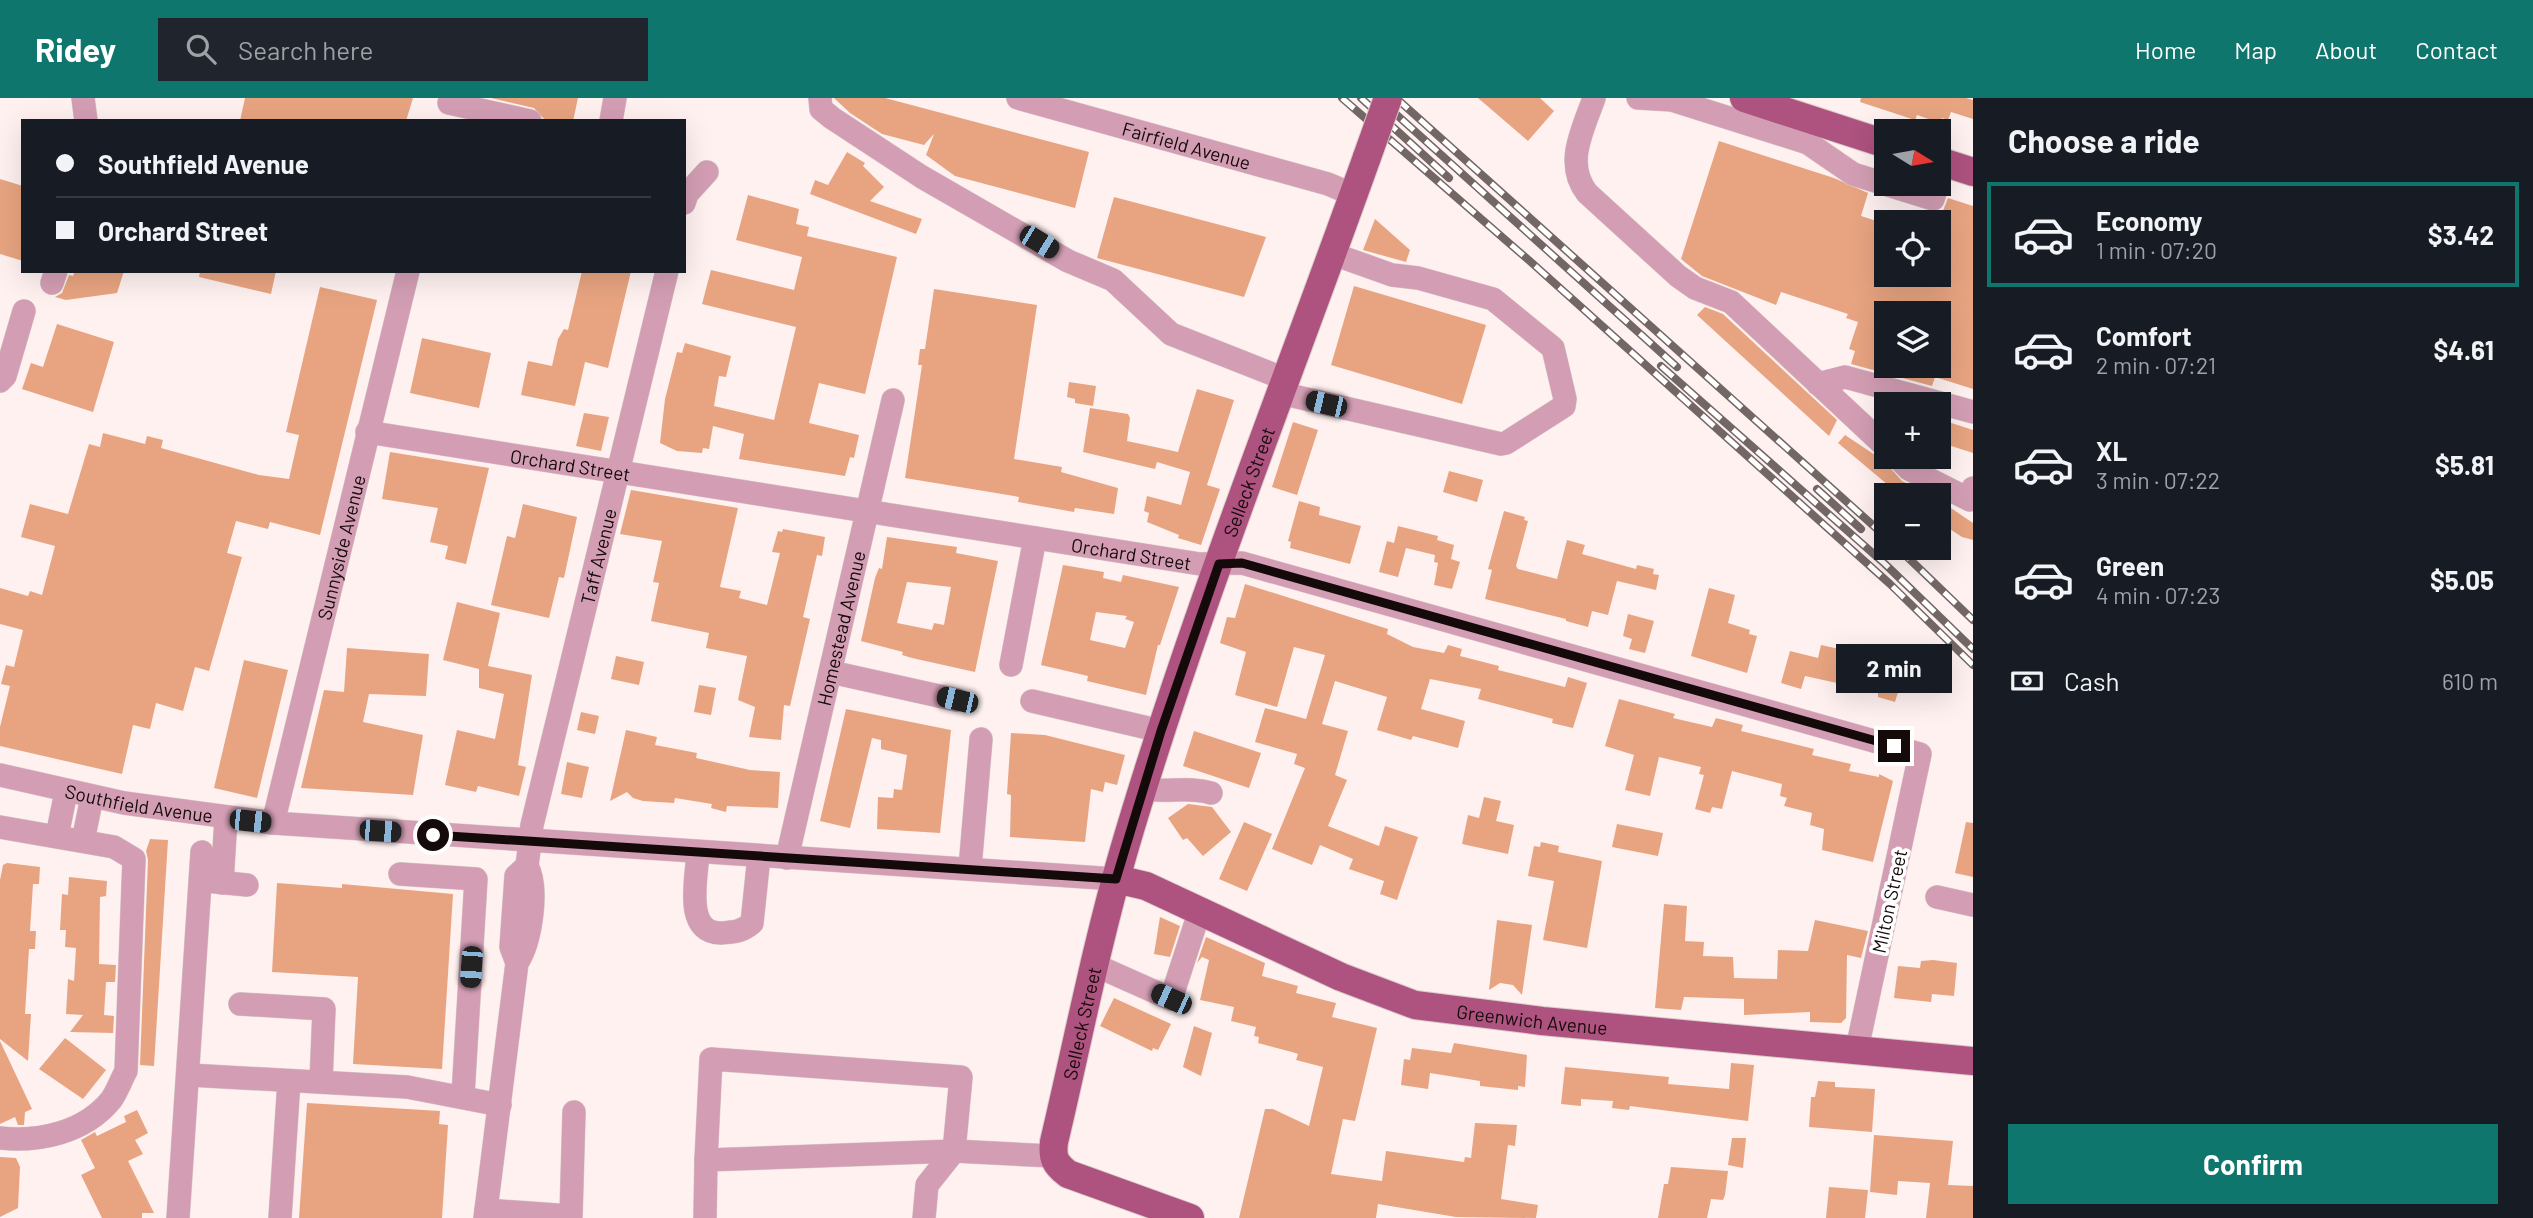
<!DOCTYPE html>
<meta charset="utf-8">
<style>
:root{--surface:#171b24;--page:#20242c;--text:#f1f3f6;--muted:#9ea1a6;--line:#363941;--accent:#0f766e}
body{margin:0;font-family:Barlow,sans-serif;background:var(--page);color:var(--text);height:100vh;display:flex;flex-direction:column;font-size:26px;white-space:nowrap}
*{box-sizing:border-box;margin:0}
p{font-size:23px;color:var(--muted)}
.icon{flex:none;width:38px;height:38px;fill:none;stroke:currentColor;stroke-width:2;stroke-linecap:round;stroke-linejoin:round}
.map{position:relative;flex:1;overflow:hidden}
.side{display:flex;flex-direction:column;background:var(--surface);width:560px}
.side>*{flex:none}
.hud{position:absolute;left:21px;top:21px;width:665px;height:154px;border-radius:0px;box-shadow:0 7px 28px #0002;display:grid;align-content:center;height:154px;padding:0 35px;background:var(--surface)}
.needle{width:46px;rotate:101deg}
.fabs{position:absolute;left:1874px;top:21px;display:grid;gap:14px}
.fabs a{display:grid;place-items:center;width:77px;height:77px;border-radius:0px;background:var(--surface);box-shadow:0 7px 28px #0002;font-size:35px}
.end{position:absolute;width:32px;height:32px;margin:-16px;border:9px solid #150a0a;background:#fff;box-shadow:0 0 0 4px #fff}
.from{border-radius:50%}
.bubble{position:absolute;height:49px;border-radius:0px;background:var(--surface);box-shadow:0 7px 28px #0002;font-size:23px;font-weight:700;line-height:49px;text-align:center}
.car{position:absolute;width:21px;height:42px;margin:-21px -10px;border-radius:9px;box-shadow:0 0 5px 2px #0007;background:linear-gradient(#222 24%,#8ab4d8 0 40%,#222 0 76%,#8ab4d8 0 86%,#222 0)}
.hud b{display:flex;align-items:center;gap:24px;height:66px;font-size:26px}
.hud b+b{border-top:2px solid var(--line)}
.hud i{width:18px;height:18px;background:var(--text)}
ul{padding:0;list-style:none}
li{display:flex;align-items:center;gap:21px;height:105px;margin:0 14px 10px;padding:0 21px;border:4px solid transparent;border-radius:0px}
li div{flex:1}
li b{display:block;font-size:26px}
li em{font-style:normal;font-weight:700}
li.current{border-color:var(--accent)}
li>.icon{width:63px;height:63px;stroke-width:1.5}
h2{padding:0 35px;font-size:32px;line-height:84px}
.pay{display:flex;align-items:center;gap:18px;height:77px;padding:0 35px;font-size:26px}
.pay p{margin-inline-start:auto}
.primary-button{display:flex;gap:14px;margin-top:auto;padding:14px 35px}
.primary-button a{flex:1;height:80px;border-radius:0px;background:var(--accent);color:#fff;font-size:28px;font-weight:700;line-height:80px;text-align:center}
header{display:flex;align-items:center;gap:42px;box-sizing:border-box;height:98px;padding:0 35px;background:var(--accent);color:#fff}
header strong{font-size:33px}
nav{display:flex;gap:38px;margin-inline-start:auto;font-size:24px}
.search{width:490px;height:63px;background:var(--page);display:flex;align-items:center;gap:18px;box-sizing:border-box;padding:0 24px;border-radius:0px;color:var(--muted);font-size:26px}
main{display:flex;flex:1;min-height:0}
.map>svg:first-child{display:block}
</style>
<header>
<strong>Ridey</strong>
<div class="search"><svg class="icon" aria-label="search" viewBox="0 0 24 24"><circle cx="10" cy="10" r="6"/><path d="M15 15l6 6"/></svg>Search here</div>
<nav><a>Home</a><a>Map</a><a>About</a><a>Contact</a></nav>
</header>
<main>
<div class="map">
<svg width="1973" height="1120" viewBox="0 0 1973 1120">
<rect width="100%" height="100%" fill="#fef1f0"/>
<g fill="#e8a481" fill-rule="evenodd">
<path d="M245,0H413L406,23H240Z"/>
<path d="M491,0H578L573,23L544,21L534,10Z"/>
<path d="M834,0H885L1089,54L1075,110L955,78L926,57L934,36L924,47L882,36L850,15Z"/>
<path d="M1478,0H1540L1554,13L1528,43Z"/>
<path d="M1861,0H1966L1973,2V21L1951,14L1948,22L1942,20L1940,25L1917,17L1915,22L1860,4Z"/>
<path d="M1719,43L1834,80L1868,95L1861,118L1886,126V177H1939V123L1948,100L1973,108V291L1935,279L1932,288L1851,266L1855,253L1849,251L1858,224L1846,220L1848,216L1781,194L1776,207L1702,178L1681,161ZM1886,215H1939V268H1886Z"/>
<path d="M847,54L865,65L863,68L884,89L870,103L922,121L916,136L810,96L815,82L828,87Z"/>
<path d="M0,81L23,88V163L0,156Z"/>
<path d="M748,97L799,111L796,126L809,129L807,138L897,159L865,296L819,285L809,325L859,337L854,360L850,359L845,378L739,361L744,336L713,328L709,351L703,350L702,355L677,353L660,345L665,301L677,254L682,255L685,245L731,258L726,279L719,278L714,308L774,322L796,229L702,206L711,172L794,192L802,159L736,142Z"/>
<path d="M1114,99L1266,139L1244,199L1097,160Z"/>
<path d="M1375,121L1410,152L1406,164L1363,152Z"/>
<path d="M75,173H124L117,195L66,202L55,199L62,195L69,177L73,178Z"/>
<path d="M200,173H276L271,196L199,179Z"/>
<path d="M582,173H631L608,270L585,264L575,308L521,297L528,263L552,268L558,241L564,231L568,232Z"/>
<path d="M1354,188L1486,227L1462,306L1331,267Z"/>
<path d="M320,189L377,202L320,437L270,424L268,431L236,423L227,455L242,459L209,573L195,569L183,613L156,605L150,631L133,627L122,676L0,648V629L10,588L1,586L6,567L14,569L23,532L0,526V490L28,498L30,493L42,497L55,448L21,439L30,406L68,416L89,346L100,349L103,335L145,346L147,338L163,342L161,350L259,377L289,381L299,337L286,334Z"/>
<path d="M934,191L1037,207L1014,361L1062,369L1061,374L1118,390L1114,416L1075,410L1074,414L1018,404L1019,399L1014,398L905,380L922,267H918L920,251H925Z"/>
<path d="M1705,209L1723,216L1837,322L1829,338L1697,217Z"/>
<path d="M57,226L114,244L93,314L22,291L31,265L43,269Z"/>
<path d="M422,240L491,255L479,310L410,295Z"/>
<path d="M1069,284L1096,288L1093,308L1075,305V301L1067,299Z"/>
<path d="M1197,291L1234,302L1207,387L1220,391L1201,447L1178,440L1179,437L1147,424L1149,415L1144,413L1147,398L1181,407L1190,374L1157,364L1155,371L1083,354L1090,310L1128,316L1130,320L1127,343L1178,354Z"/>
<path d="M584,315L609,319L601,353L576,348Z"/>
<path d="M1939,321L1973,332V355L1939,344Z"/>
<path d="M1293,324L1318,332L1297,397L1272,389Z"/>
<path d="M1845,337L1884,363L1902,383L1930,397H1900L1838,345Z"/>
<path d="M390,354L489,370L466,466L445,461L448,448L430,444L438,410L382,401Z"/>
<path d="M1449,373L1483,382L1477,404L1443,394Z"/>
<path d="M631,392L738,410L720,489L741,493L739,500L767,507L780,455L772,454L778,433L782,434L783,431L825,439L822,458L817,457L804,515L803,519L810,521L790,608L784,607L781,642L749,639L755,609L738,602L747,558L706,550L709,535L651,523L659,485L653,484L662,443L620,436Z"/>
<path d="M1939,402L1973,425V442L1962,439L1939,424Z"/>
<path d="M1299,403L1320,409L1319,417L1361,428L1350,466L1290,450L1291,444L1288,443Z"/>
<path d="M523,406L577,419L564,480L559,479L549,520L491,507L507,438L515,440Z"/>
<path d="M1504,413L1525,419L1524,422L1528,423L1516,468L1518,471L1557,481L1567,442L1585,447L1582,456L1636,471L1637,467L1654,471L1653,476L1659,477L1656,492L1617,483L1608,517L1592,513L1588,529L1566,523V521L1485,501L1492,472L1488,471Z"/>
<path d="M1398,428L1438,438L1437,442L1454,447L1451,461L1460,464L1452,491L1434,487L1438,465L1434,464L1435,457L1406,450L1398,479L1379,474L1387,443L1394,445Z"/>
<path d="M887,439L957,449L956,455L998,463L975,574L912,560L902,557L903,554L861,543L875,480L879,470L882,471ZM907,484L951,489L944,527L934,525L932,532L897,525Z"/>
<path d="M1063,467L1104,474L1103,480L1121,484L1123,477L1179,489L1160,547H1158L1146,597L1087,583L1088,578L1041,567ZM1096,514L1127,518L1125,521L1134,524L1125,550L1090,542Z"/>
<path d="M1245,486L1388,531L1387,536L1413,549L1444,555L1448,547L1462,551L1460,558L1499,568L1498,572L1565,589L1568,579L1587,585L1573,630L1552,625L1553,621L1478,601L1481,591L1430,581L1421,611L1465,623L1458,650L1413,638L1411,642L1377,632L1387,599L1335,583L1322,626L1348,633L1335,677L1347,682L1328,728L1379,748L1385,728L1418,739L1397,802L1380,796L1384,783L1349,771L1353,761L1320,747L1312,767L1272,751L1305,670L1294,666L1297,656L1255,644L1265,610L1306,621L1325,557L1294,549L1277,609L1235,597L1246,554L1220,545L1227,519L1235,520Z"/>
<path d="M1709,490L1735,497L1728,525L1750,532L1749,536L1757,538L1747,575L1691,558Z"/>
<path d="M457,504L500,515L488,568L532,577L518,667L526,669L519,698L478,688L476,694L445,687L457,632L495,641L504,596L479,590V571L443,562Z"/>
<path d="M1628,516L1654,523L1645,555L1629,551L1632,541L1623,538Z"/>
<path d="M1821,547L1875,559L1873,569L1903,578L1895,604L1878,599V594L1805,578L1801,591L1781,585L1790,553L1818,560Z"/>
<path d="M347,550L429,556L426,598L369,596L363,624L423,637L413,697L301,690L324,592L344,594Z"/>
<path d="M616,558L644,564L639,587L611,581Z"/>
<path d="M244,562L288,572L257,700L214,690Z"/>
<path d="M699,587L716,590L711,617L694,614Z"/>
<path d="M1619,601L1675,616L1673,620L1712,629L1716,620L1743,627L1741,633L1814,651L1812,657L1851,666L1849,673L1879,679V676L1893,683L1873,764L1822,752L1824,731L1810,727L1812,715L1784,708L1787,700L1780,698L1782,686L1732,673L1722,711L1712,709L1710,715L1695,711L1704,677L1699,676L1701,669L1659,659L1650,698L1625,692L1634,657L1605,648Z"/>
<path d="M846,611L951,632L940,735L877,731L878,699L893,700L894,691L902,692L907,657L881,651V642L872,640L850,730L820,723Z"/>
<path d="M581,614L599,618L595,636L577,632Z"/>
<path d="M626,632L657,639L655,647L697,655L696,660L750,672L780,674L778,710L727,708L726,714L711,710L712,706L675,700L674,705L643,703L633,700L627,694L610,703Z"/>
<path d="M1194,633L1261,655L1249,690L1183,668Z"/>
<path d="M1011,635L1045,637L1125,657L1117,687L1105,684L1103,694L1091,691L1085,744L1010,739L1011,697L1007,696Z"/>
<path d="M567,664L589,669L582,700L561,696Z"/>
<path d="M1484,699L1501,703L1496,723L1514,727L1508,756L1462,746L1468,717L1479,720Z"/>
<path d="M1188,706L1212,709L1231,734L1203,758L1187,740L1183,742L1168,720Z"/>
<path d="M1244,724L1272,736L1247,793L1219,781Z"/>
<path d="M1966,724L1973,725V779L1955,775Z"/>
<path d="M1617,726L1663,735L1658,758L1612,749Z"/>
<path d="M150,741L168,742L154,968L140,967L148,762L146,753Z"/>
<path d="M1541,744L1559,748L1558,754L1602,763L1587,850L1543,842L1554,783L1528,778L1534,748L1540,749Z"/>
<path d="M7,765L40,769L39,786H33L30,833H36L35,851H29L25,916H31L28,963L0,941V782L3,767Z"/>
<path d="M69,779L107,783L106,798L100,799L99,866L116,867L115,884H106L104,917L114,918L113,935L70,934L83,917L66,916L68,881L74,883L76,850L65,849L66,832H60L62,796L68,797Z"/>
<path d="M277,785L342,790V786L453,796L442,971L353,966L358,879L272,874Z"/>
<path d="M1664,806L1687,808L1685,843L1704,844L1703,858L1733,859L1734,880L1777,881L1778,852L1808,853L1815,822L1868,833L1861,860L1847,857L1846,920L1841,925L1810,924V914L1744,917V901L1684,899L1681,912L1655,910Z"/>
<path d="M1160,819L1180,828L1170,859L1154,856Z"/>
<path d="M1497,822L1532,827L1522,897L1513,887L1500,885L1489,892Z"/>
<path d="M1206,839L1265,865L1262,878L1298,888L1296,895L1336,905L1332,919L1377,930L1355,1023L1343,1021L1331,1076L1382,1083L1386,1053L1464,1064L1465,1059L1471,1060L1475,1025L1517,1027L1515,1048L1508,1047L1501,1101L1538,1107L1536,1120L1456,1119L1378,1106L1376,1120H1239L1265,1011H1273L1309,1028L1323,969L1296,962L1298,956L1292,954L1258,945L1259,939L1254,938L1256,929L1231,923L1234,909L1200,902L1209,862L1202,859L1197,865Z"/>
<path d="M1933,862L1957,865L1954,898L1932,896L1931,904L1894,900L1898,868L1920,870L1921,863Z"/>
<path d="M1114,900L1171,926L1158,952L1153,950L1152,953L1100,928Z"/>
<path d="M1194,928L1212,935L1201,978L1183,969Z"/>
<path d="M65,940L106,972L83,1001L39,971Z"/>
<path d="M0,943L32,1011L25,1014L24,1027H18L15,1019L0,1026Z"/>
<path d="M1454,945L1527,957L1525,989L1518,988V992L1480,988V983L1430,975L1428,991L1401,987L1404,961L1410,962L1412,950L1451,955Z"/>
<path d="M1731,965L1754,967L1748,1023L1630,1008L1629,1012L1612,1010L1613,1003L1581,1001V1008L1561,1006L1565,969L1669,979L1668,986L1729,991Z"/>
<path d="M1818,983L1835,984V989L1875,991L1872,1034L1809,1029L1811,999H1815Z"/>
<path d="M307,1005L440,1013L439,1026L448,1027L442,1120H299Z"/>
<path d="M137,1012L148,1035L135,1042L143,1056L128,1063L154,1115H142V1120H102L81,1077L95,1070L81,1042L95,1034L97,1038L126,1024L124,1018Z"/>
<path d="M1874,1037L1953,1043L1948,1087L1973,1088V1120H1926L1930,1085L1898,1083L1897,1097L1870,1094Z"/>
<path d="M1732,1040H1746L1743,1070L1728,1067Z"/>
<path d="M0,1059L16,1060L20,1069L18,1110L0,1119Z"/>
<path d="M1671,1069L1728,1073L1725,1097L1723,1102L1711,1101L1707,1120H1658L1664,1086H1668Z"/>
<path d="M1829,1089L1868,1092L1865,1120H1826Z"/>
</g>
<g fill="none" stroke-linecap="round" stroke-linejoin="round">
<defs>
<g id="minor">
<path d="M83,0L86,23"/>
<path d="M820,0L821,11L832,20L922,79L1068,163L1113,182L1171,236L1285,281"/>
<path id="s1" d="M1018,0L1328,86L1354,97"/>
<path d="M1594,0C1583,32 1564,65 1587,95L1678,178L1695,190L1731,204L1886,349"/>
<path d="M1638,0L1672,2L1808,45L1853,76L1933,101L1938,86"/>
<path d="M449,5L530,23"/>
<path d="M611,23L615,0"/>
<path d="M684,105L687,96L707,74"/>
<path d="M52,185L56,173"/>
<path d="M0,283L5,278L24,213"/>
<path d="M1818,286L1845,279L1973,314"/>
<path d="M1280,295L1501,346L1506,345L1564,308L1565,301L1553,250L1493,201L1418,180L1392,177L1333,156"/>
<path id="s2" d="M367,334L1200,466L1242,465L1920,656L1857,951"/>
<path d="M1897,359L1909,371L1970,402L1973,390"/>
<path d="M1011,567L1035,440"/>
<path d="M831,574L957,602"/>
<path d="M1032,603L1161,633"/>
<path id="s3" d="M0,677L124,705L273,725L1116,781"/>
<path d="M1143,691C1167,695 1189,688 1211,695"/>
<path id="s4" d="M273,725L408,173"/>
<path d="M0,729L114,749L134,761L126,973C121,982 117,994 111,1002C84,1035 39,1044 0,1040"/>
<path d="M57,738L66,694"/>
<path d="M83,743L92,699"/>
<path d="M698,754C697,779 683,835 721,835C735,834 741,834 752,825L759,758"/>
<path id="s5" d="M787,760L893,302"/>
<path id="s6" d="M527,768L532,727L667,173"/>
<path d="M970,770L981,641"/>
<path d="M400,776L476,781L463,997"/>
<path d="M206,783L247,787"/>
<path d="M222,785L226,720"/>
<path d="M1937,799L1973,807"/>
<path d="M1095,870L1106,872L1171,901L1200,812"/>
<path d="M240,906L324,911L321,984"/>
<path d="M189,977L407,989L500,1007"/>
<path d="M706,1062L711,961L961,979L954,1053L927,1087L924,1120"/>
<path d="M486,1112L571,1118L574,1014"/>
<path d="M178,1120L202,754"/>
<path d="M280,1120L289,983"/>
<path d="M485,1120L517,865C531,844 539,790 527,768L516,778L511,849L517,865"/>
<path d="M705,1120L706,1062L954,1053L1052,1058"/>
</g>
<g id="major">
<path d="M1744,0L1886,46"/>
<path d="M1939,63L1973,74"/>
<path id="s7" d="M1116,781L1146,788L1341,879L1415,907L1542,923L1973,963"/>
<path id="s8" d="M1190,1120L1068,1076C1055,1066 1052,1060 1054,1044C1077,947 1096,848 1124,752C1193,517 1285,289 1367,59"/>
</g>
</defs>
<use href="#minor" stroke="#d9cccb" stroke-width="24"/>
<use href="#major" stroke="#d9cccb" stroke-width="30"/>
<use href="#minor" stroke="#d39eb4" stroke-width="23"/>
<use href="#major" stroke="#ae527f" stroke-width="28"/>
<defs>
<g id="rail">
<path d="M1342,0L1532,165L1890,486L1973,567"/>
<path d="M1361,0L1449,80"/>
<path d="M1378,0L1677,269"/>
<path d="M1396,0L1886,439"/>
<path d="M1661,268L1885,466L1973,551"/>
<path d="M1817,391L1861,431"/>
<path d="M1898,450L1973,522"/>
</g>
</defs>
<use href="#rail" stroke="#736766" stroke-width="8"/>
<use href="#rail" stroke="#fff" stroke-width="5" stroke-dasharray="16" stroke-linecap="butt"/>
<defs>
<path id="major-bridge" d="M1367,59L1388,0"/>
</defs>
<use href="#major-bridge" stroke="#d9cccb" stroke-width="30" stroke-linecap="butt"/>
<use href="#major-bridge" stroke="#ae527f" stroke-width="28"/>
</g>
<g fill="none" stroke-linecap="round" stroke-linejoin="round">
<path stroke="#150a0a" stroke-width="9" d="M433,737L1116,781L1161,633L1219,466L1242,465L1894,648"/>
</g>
<g text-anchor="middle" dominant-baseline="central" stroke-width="7" stroke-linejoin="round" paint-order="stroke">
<g font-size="19" fill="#150a0a" stroke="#fff">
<text stroke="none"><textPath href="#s1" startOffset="175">Fairfield Avenue</textPath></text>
<text stroke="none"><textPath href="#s2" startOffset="206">Orchard Street</textPath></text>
<text stroke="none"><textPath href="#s8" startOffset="856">Selleck Street</textPath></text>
<text stroke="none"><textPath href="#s4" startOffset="284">Sunnyside Avenue</textPath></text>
<text stroke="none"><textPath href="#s2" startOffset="774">Orchard Street</textPath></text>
<text stroke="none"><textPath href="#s6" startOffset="318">Taff Avenue</textPath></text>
<text stroke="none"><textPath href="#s5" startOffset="236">Homestead Avenue</textPath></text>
<text stroke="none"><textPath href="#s3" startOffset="142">Southfield Avenue</textPath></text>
<text transform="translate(1889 803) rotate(-78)">Milton Street</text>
<text stroke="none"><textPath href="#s7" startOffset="443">Greenwich Avenue</textPath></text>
<text stroke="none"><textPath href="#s8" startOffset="289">Selleck Street</textPath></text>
</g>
</g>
</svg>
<div class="fabs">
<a><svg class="needle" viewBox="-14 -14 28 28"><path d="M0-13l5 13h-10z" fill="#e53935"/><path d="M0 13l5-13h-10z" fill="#9ea1a6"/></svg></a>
<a><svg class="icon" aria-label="locate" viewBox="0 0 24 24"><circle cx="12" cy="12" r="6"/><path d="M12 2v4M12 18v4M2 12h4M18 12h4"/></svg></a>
<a><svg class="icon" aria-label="layers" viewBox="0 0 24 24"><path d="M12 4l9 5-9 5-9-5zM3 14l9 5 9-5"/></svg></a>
<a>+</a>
<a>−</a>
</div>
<i class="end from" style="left:433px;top:737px"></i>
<i class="end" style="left:1894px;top:648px"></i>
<div class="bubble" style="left:1836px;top:546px;width:116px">2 min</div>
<i class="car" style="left:1039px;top:144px;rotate:121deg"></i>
<i class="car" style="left:1326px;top:306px;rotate:283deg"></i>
<i class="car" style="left:957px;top:602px;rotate:283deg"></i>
<i class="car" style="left:250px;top:723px;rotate:96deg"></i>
<i class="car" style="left:380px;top:733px;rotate:94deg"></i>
<i class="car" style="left:471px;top:869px;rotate:184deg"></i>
<i class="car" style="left:1171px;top:901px;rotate:294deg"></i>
<div class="hud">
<b><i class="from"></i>Southfield Avenue</b>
<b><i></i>Orchard Street</b>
</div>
</div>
<section class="side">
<h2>Choose a ride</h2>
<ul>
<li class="current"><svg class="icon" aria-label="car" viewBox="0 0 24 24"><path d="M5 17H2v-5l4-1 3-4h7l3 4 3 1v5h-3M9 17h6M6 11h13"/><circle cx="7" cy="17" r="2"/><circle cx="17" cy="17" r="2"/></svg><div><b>Economy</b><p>1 min · 07:20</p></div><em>$3.42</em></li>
<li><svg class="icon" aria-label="car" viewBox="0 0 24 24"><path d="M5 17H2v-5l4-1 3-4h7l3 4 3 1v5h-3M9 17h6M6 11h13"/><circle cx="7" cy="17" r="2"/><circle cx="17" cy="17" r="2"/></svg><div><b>Comfort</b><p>2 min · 07:21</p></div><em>$4.61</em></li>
<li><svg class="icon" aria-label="car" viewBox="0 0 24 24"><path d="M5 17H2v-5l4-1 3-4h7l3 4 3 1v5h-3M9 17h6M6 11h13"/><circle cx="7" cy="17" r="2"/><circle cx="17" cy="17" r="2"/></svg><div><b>XL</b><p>3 min · 07:22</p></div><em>$5.81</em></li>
<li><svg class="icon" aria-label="car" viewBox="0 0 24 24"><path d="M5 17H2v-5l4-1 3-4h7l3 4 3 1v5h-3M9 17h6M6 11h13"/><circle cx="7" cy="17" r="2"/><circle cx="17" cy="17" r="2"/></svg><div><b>Green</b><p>4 min · 07:23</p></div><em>$5.05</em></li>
</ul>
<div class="pay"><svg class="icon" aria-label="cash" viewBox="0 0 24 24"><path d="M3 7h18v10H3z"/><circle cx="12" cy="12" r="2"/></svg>Cash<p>610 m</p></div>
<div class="primary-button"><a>Confirm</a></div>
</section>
</main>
